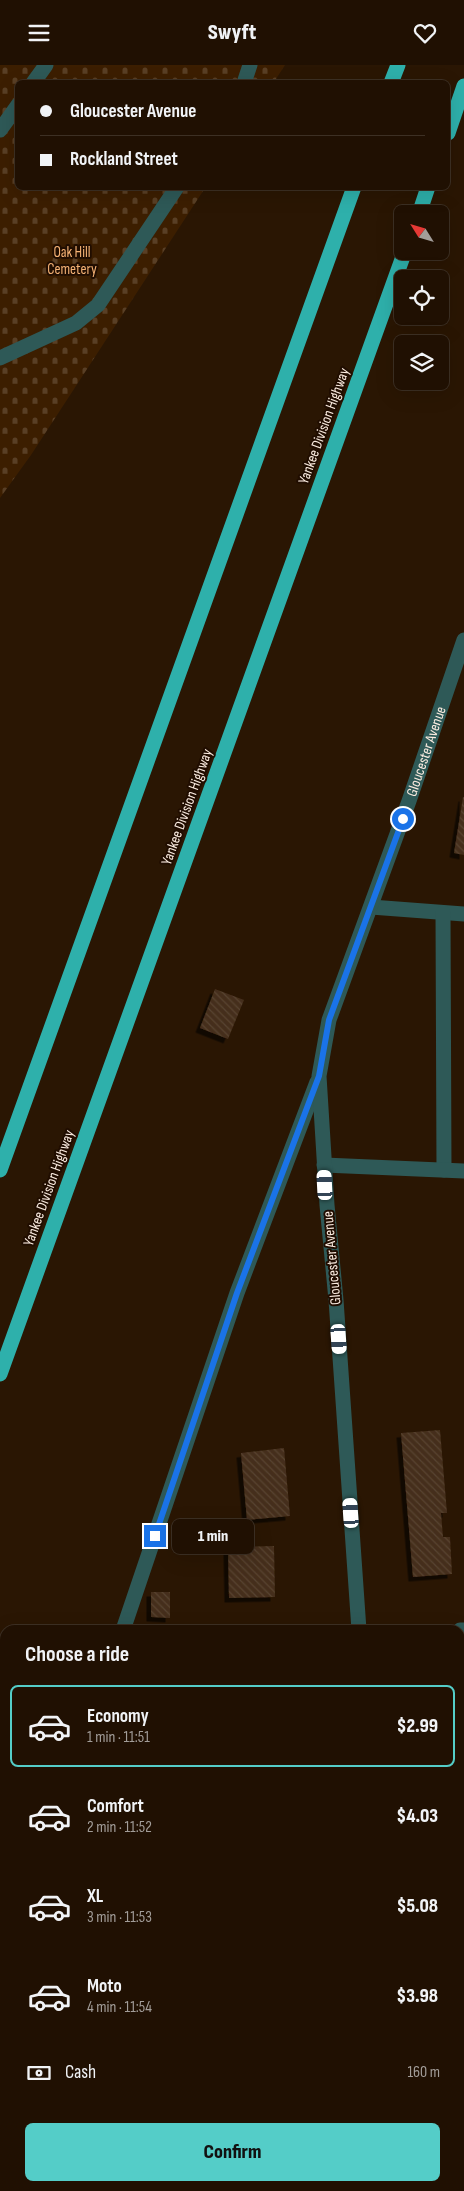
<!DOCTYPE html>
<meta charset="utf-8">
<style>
:root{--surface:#201002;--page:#28190c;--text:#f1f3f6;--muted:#a29d99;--line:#3d3024;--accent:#54cdc8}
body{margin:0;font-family:"Sofia Sans Condensed",sans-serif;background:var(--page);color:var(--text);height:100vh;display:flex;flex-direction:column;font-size:19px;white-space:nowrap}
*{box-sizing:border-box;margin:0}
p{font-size:16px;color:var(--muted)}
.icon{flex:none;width:28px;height:28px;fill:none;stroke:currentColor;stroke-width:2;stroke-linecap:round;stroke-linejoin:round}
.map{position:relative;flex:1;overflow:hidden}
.details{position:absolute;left:0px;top:1560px;width:465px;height:566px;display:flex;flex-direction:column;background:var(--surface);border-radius:15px 15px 0 0;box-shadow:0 5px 20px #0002,0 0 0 1px var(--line)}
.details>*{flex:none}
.banner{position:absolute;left:15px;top:15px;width:435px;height:110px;border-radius:8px;box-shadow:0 5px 20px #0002,0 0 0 1px var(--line);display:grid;align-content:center;height:110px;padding:0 25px;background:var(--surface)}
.needle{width:32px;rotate:307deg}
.buttons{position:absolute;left:394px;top:140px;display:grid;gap:10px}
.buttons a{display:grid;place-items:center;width:55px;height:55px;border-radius:8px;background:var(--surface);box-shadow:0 5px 20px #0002,0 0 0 1px var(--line);font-size:25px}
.end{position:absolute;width:22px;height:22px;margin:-11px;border:6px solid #1a73e8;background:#fff;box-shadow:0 0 0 2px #fff}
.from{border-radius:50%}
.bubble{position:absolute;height:35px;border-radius:8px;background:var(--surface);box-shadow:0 5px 20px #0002,0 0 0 1px var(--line);font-size:16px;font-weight:800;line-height:35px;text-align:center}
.car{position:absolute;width:15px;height:30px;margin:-15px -8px;border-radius:6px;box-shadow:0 0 4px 1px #0007;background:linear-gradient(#fff 24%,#345 0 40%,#fff 0 76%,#345 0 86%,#fff 0)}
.banner b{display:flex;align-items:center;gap:18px;height:48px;font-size:19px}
.banner b+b{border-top:1px solid var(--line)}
.banner i{width:12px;height:12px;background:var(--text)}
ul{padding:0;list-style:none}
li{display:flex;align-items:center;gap:15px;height:82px;margin:0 10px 8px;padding:0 15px;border:2px solid transparent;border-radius:8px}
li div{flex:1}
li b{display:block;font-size:19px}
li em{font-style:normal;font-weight:800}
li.on{border-color:var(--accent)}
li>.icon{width:45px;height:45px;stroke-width:1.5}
h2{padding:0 25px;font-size:22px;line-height:60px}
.pay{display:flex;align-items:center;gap:12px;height:55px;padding:0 25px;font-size:19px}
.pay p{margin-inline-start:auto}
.button{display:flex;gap:10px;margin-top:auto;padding:10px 25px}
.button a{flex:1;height:58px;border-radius:8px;background:var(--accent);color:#111;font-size:20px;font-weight:800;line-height:58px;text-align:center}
header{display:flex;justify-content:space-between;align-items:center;height:65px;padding:0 25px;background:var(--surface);font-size:22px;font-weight:800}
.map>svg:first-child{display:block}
</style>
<header><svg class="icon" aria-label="menu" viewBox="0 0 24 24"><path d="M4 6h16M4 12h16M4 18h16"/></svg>Swyft<svg class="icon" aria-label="heart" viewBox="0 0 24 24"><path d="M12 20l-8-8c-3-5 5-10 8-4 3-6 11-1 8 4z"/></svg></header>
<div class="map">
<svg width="464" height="2126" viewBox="0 0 464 2126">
<defs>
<pattern id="cemetery-stones" width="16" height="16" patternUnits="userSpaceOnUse" patternTransform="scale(1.25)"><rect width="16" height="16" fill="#3c1e00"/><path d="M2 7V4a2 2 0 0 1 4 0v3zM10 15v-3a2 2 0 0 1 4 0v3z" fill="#593f25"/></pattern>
<pattern id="building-back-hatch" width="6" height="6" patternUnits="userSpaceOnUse" patternTransform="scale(1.25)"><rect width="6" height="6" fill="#452f1b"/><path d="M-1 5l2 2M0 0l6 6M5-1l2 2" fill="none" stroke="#584331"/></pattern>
<filter id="shadow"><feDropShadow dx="-4.5" dy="4.5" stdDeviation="0" flood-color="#0009"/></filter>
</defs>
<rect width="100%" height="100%" fill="#2a1603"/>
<path fill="url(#cemetery-stones)" d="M0,0H285L274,17L18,18V122L205,123L31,390L0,433Z"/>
<g fill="url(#building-back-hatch)" filter="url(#shadow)">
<path d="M463,732H464V790L454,788Z"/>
<path d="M215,924L244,935L228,974L200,963Z"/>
<path d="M440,1365L447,1448H441L443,1472H450L452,1509L413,1512L401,1368Z"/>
<path d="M284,1383L290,1451L247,1455L241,1388Z"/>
<path d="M274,1481L275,1532L229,1533L228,1482Z"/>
<path d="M151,1527H170V1553L151,1552Z"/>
<path d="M460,1710H464V1740L460,1741Z"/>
<path d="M460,1820H463L464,1884H460Z"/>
<rect x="460" y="1984" width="4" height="60"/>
<path d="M0,2044L5,2045V2081L0,2080Z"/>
</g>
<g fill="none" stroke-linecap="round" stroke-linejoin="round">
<g stroke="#2e5957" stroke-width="15">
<path d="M33,18L46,0"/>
<path d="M244,18L250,0"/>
<path d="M0,65L18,40"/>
<path d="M0,293L76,258L98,240L177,122"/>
<path d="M371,842L464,849"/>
<path d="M443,848L444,1105"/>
<path d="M324,1100L464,1106"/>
</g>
<g stroke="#2e5957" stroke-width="15">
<path d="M123,1565L237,1228L317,1017"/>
<path id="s1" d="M359,1565L336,1235L327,1140L319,1011L329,955L409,736L464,575"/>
<path d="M460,1565H464"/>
<path d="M0,1899L5,1886"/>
<path d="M460,1924H464"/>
<path d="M386,2121V2126"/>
</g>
<g stroke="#2eb0ab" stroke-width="15">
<path d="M391,18L398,0"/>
<path d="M448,68L464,21"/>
<path d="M419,149L428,122"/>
<path d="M0,1105L354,122"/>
<path d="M0,1309L405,186"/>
</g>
</g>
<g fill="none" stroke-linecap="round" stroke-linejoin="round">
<path stroke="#1a73e8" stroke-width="6" d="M155,1471L237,1228L319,1011L329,955L403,754"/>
</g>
<g text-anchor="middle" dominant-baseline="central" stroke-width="4" stroke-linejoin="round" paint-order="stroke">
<g font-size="15" fill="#f6b375" stroke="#200d00">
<text x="72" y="187">Oak Hill<tspan x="72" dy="17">Cemetery</tspan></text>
</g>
<g font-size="15" fill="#fbece0" stroke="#200d00">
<text transform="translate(324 361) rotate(-70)">Yankee Division Highway</text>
<text stroke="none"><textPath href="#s1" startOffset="898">Gloucester Avenue</textPath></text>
<text transform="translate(187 742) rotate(-70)">Yankee Division Highway</text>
<text transform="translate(49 1123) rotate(-70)">Yankee Division Highway</text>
<text transform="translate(332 1193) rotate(-95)">Gloucester Avenue</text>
</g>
</g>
</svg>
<div class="buttons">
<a><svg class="needle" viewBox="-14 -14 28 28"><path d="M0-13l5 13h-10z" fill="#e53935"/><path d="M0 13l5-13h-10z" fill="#a29d99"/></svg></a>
<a><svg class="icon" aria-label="locate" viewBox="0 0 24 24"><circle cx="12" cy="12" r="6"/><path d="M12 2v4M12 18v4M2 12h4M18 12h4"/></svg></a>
<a><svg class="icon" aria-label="layers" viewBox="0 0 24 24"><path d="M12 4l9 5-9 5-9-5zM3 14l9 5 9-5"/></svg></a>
</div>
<i class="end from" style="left:403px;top:754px"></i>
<i class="end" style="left:155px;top:1471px"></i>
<div class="bubble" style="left:172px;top:1454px;width:82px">1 min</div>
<i class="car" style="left:325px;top:1120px;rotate:357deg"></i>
<i class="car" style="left:339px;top:1274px;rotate:176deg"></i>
<i class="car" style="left:351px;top:1448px;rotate:356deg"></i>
<div class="banner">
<b><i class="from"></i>Gloucester Avenue</b>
<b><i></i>Rockland Street</b>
</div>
<section class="details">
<h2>Choose a ride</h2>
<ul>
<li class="on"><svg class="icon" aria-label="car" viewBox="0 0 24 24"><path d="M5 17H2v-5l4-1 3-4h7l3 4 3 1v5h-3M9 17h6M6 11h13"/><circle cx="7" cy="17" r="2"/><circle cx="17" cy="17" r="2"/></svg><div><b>Economy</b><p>1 min · 11:51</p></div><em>$2.99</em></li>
<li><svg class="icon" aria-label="car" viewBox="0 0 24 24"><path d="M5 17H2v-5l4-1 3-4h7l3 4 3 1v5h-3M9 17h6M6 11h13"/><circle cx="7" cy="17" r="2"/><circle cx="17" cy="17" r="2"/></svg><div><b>Comfort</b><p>2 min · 11:52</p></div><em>$4.03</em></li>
<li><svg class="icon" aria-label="car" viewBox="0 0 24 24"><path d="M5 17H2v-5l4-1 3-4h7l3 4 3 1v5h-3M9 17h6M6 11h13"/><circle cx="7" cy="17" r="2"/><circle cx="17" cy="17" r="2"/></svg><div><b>XL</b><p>3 min · 11:53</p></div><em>$5.08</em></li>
<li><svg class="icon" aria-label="car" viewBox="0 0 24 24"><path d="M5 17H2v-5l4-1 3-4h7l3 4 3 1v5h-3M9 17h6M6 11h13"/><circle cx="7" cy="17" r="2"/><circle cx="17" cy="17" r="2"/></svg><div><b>Moto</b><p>4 min · 11:54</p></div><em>$3.98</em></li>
</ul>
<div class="pay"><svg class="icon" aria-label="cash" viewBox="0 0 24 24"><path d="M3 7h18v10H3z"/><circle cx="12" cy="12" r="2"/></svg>Cash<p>160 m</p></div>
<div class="button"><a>Confirm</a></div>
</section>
</div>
